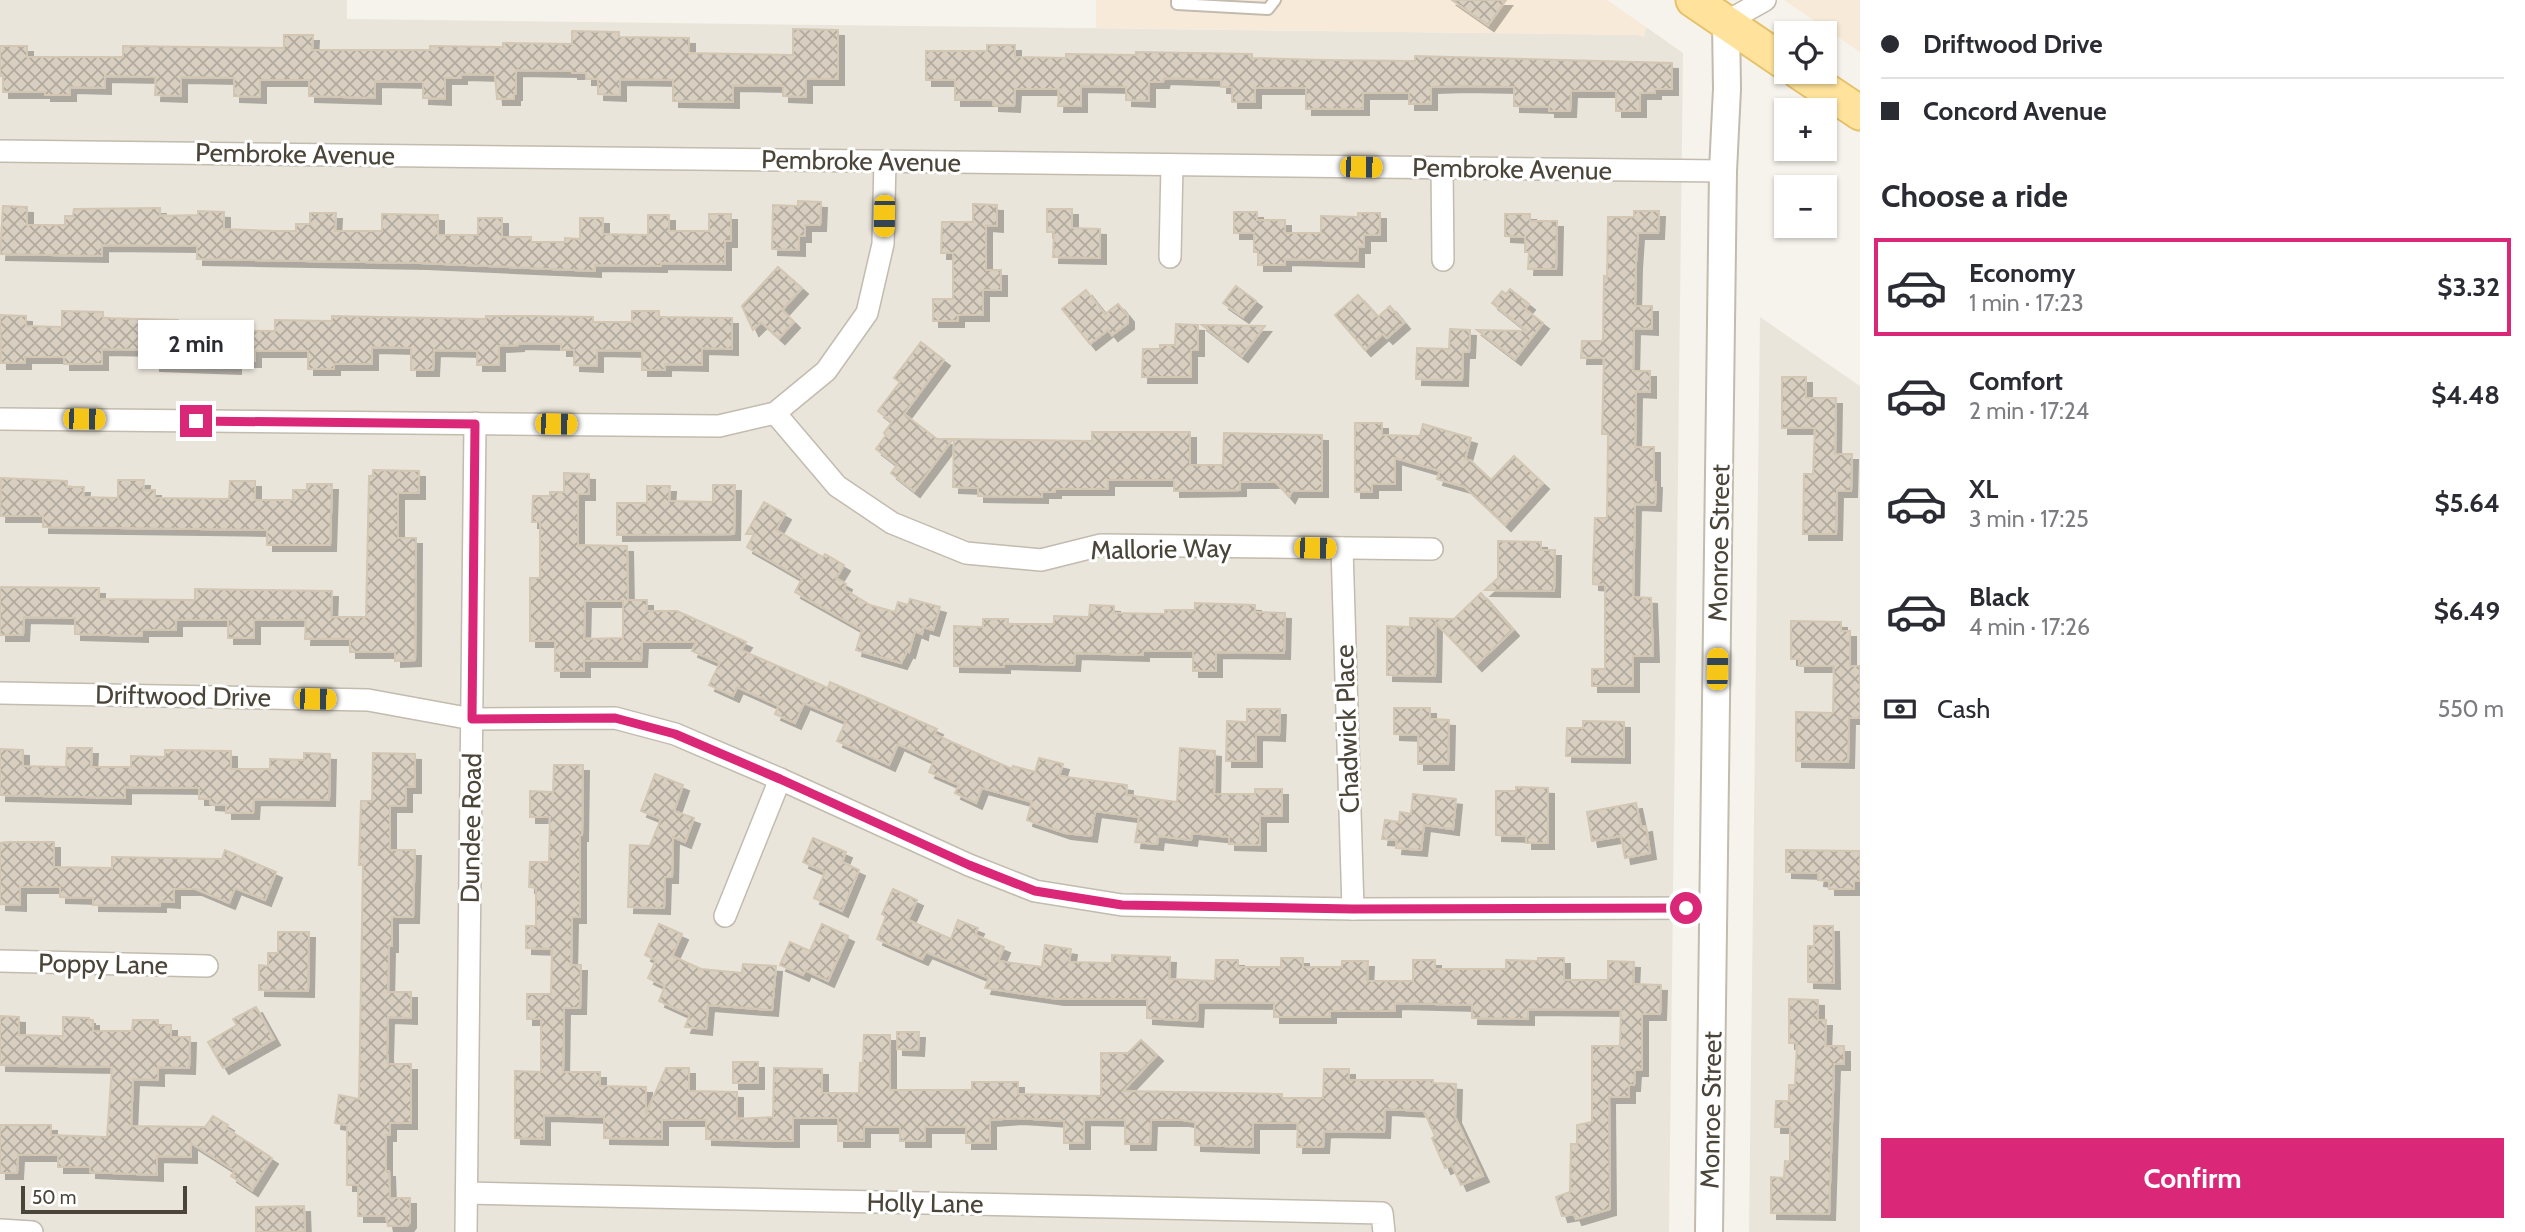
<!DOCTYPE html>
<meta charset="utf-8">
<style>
:root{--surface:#fff;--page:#f7f7f7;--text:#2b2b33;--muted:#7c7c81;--line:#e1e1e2;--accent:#db2777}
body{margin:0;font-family:Cabin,sans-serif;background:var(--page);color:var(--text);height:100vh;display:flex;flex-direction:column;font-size:26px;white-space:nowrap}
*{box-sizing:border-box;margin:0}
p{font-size:23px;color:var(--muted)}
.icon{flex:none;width:38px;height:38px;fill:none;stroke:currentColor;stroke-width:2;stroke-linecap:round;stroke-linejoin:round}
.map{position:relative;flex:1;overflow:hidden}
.sheet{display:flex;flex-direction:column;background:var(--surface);width:665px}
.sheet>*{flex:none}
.guide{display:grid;align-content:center;height:154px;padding:0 21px;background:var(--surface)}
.fabs{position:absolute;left:1774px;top:21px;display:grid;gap:14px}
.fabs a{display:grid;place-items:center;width:63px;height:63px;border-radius:0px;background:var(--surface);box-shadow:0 2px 5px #0004;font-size:35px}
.scale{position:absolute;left:21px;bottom:18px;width:166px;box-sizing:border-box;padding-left:7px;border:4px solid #4b4439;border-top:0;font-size:19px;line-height:24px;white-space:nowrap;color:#4b4439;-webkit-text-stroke:5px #fff;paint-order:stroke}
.end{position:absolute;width:32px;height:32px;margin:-16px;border:9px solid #db2777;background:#fff;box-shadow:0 0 0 4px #fff}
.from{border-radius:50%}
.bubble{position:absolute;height:49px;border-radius:0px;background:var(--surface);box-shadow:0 2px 5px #0004;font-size:23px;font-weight:700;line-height:49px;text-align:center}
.car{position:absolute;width:21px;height:42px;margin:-21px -10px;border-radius:9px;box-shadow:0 0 5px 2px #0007;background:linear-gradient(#f5c518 24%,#345 0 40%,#f5c518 0 76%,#345 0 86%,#f5c518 0)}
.guide b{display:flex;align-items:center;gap:24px;height:66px;font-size:26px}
.guide b+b{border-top:2px solid var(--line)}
.guide i{width:18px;height:18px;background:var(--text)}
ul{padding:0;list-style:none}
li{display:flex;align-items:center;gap:21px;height:98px;margin:0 14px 10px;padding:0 7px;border:4px solid transparent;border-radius:0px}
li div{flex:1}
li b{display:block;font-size:26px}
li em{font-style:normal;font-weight:700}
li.current{border-color:var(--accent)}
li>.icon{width:63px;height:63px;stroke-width:1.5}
h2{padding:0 21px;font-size:32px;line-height:84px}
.pay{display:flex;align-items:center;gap:18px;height:77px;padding:0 21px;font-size:26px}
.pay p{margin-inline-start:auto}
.button{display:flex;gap:14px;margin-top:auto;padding:14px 21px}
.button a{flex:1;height:80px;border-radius:0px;background:var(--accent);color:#fff;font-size:28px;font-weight:700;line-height:80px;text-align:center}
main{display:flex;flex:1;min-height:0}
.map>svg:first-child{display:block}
</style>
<main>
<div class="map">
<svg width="1860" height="1232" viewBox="0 0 1860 1232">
<defs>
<pattern id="building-cross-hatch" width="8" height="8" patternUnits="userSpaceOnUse" patternTransform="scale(1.75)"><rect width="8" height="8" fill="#d8cfc1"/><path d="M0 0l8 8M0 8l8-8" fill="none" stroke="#b1aa9e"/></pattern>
<filter id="shadow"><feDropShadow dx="6" dy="6" stdDeviation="0" flood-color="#0004"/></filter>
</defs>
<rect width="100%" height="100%" fill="#f6f3ec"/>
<g fill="#eae5da">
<path d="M0,0H347V19L1638,35L1644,37L1646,27L1683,53L1669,1232H0Z"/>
<path d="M1760,317L1860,386V1232H1749Z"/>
</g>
<g fill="#f7ead8">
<path d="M1096,0H1607L1646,27L1644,37L1638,35L1096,28Z"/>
<path d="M1784,0H1860V52Z"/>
</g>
<g fill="url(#building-cross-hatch)" stroke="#d3c7b4" stroke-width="2" fill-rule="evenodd" filter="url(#shadow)">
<path d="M1452,0H1506L1488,25Z"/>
<path d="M793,29L838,30V79H806V97L783,96V86L733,85V102L673,101V80L620,79V95L598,94V79H586V73H572V71L516,70V94H514V99H497L495,75L461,74V78H445V99L423,98V82L375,81V98L309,96V80H260V97L234,96V78L181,77V96L155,95L156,77L105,76V88L70,87V95H45V92H3V76H0V46H27V57H123V46L284,48V35H313L312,50H430V46L503,47V43L572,44V31L619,32V37L689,38V53L793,55Z"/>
<path d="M987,45H1015V57L1066,58V54L1136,55V52L1252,54V58L1322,60L1415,61V56L1672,63V89H1655V93H1640V111H1616V91H1571L1570,111H1549V107L1514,106V87L1461,86L1431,87V104H1409V93H1363V109H1306V88H1255V102H1232V87H1221V80L1164,78L1163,82H1149V101L1126,100V87L1081,86V106H1058L1059,89H1015L1014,106L993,105V100H955V80H926V51H987Z"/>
<path d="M798,201L821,202L820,225H805V236H799V250L772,249L773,205L798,206Z"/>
<path d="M973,204L997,205V226L986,225V270H1001V290H983V315H958V321H933V299H953V253H941L942,222H973Z"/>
<path d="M3,206L27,207V225H65V216H73L74,209L160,208V216L198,215V211L224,212V229L276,231H296V224H310V213H336L335,231H382V214L438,215V235H478V218H502V237H531V242H565V238L580,239V218H603V234L648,235V215H669V231H709V214H731V241H725V264L661,263V266L595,265V271L421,263L197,259V246L102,245V256L0,254Z"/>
<path d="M1047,209H1072V228L1100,229V258L1053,257L1054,232H1047Z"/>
<path d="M1634,211H1659L1658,233H1638L1636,263L1635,306H1652V329L1634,328L1633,371H1650V392L1636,391L1635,447H1654V482H1656L1655,505L1635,504L1633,597L1651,598L1653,656H1633V686H1592V669H1605V585L1593,584V569L1595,518H1607L1608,434H1602L1604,358H1581L1582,341H1603L1604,276L1607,277L1608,217H1634Z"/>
<path d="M1234,212H1257V220H1285V233H1321V216L1358,217V213H1380V235H1364V247H1358V261L1285,259V265H1258V252H1254V233H1234Z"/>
<path d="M1505,214H1530V221H1557L1556,269H1528L1529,252H1525V237L1505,236Z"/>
<path d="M778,267L802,288L782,310L794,322L779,338L761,322L753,330L742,306Z"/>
<path d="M1236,286L1256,301L1243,317L1223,303Z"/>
<path d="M1510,289L1529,304L1525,309L1543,323L1515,359L1477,330L1527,331L1492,303L1502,291L1506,294Z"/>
<path d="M1086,290L1105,314L1118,304L1128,316V323L1112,335L1108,330L1090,344L1062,309Z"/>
<path d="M1358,295L1378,317L1390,306L1404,323L1387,338L1383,334L1365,350L1335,315Z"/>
<path d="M62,311L103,312V318L178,320V330L275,331V320L332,321V316L486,319V316H531L593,317V322H632V311H659V317L732,318V349L702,348V365L665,364V370H642V351L597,350V366L574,365V350H561V344L518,343V345L499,346V365H477V351L434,350L433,370H411V348L372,347V364H334V369H308V351H255V361H235V368L154,365V350L102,349V364H64V357H25V363H1L0,315L26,316V326L62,327Z"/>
<path d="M1176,324L1198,325V350H1191V377H1142L1143,349H1160V345H1175Z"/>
<path d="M1202,325L1265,326L1242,356Z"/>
<path d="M1450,329L1470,330L1469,352H1463L1462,380L1416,379L1417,348L1449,349Z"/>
<path d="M921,342L944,360L904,414L937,439H953L914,491L891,473L897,465L876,449L886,435L884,433L892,422L878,411L900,382L894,378Z"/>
<path d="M1782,377H1806V398H1836L1835,454H1852L1851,491H1837L1836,534H1803L1804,474H1813L1815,428H1782Z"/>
<path d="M1355,423H1382V435L1420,436L1423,424L1471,438L1465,459L1471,461L1491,480L1514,456L1543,483L1505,525L1465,487L1437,479L1440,471L1395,458V484H1372V492H1355Z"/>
<path d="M1092,432H1190V465H1223L1224,433L1322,435V491H1292L1289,497L1276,482H1240V490L1174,491V480H1108V489H1055V492H1042V497L978,496V488L953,487L954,439L1092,441Z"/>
<path d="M373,470L419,471V493H398V538H416L415,660L395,661V652H350V639H305L306,620H254V638H228V620H176V630H142V636L75,634V618L24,617L23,635H0V587L99,588V599L195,600V589L332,591L331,617H366L369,476H373Z"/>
<path d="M564,473L589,474V494H578V545L627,546L628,600H647V611H677L746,642L741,650L828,688L830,682L872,700L937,729L934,734L1012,769L1013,766L1035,772L1039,758L1063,764L1059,776L1127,785L1126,795L1177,802L1180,748L1215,751L1214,794H1255V789H1282V816H1260V845L1229,844V837L1192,833L1191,840L1158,836L1157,844L1135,842L1139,817L1095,811L1091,836L1065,833L1027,820L1032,802L982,788L976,803L955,793L959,785L929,772L934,761L898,744L889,765L837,741L846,721L804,703L795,723L775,714L779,706L737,687L733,696L709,685L720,663L692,651L696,642H642L641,661H584V671H555V641H530V578H540V522H532L533,496H550V492H564ZM585,601H623V638L584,639Z"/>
<path d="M1,478L67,481V487H84L83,497L118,498V480H144L143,490H155V498L229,499L230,481H255V500H293V490H307V484H332L330,545H267V530L43,527V516H0Z"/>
<path d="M713,485H735L734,534L617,535V503H647V486H670L669,501L713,502Z"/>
<path d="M764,502L785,514L776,530L823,557L825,554L844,565L836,578L846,584L844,589L870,605L895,612L898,602L908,605L910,599L940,607L933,630L923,627L922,634L915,631L909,652L907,651L901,663L856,650L862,630L795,592L802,579L747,547L754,534H746Z"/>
<path d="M1498,541L1541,542V550H1555L1554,591L1485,590L1498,578Z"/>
<path d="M1481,593L1513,630L1476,665L1436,623L1435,676L1387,675V626L1410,627V618L1454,619Z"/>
<path d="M1195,603L1255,605V612L1285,613L1284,653L1216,652V671H1193V651H1143V655L1075,653L1074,665L1004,663V667L954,666V626L983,627V619H1008V624H1054V616L1089,617L1090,605L1114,606V613L1165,614V610H1195Z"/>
<path d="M1791,621L1841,622V631H1850V666H1860V718H1849L1848,762L1796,761V712L1833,713L1834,666H1799V659H1791Z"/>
<path d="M1394,708H1430V719L1449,720L1448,764H1418V735L1394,734Z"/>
<path d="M1247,709H1280L1279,735L1256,734V761H1226L1227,721L1247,722Z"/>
<path d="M1583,721L1624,722V757L1566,756L1567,728H1583Z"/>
<path d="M67,748H92L91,767H131V756L165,757V750L231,751V769H270V759L304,760V753L330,754L329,800L254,799L253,813H226V805L210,804V799H199V788L125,787V798L0,795V749L23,750V766L66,767Z"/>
<path d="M373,753L415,754V787H406V806H390V850H415L413,917H392V946H389L388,992H411V1018L388,1017L387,1053L388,1064H411V1123H390V1135H386V1171H389L390,1198H410V1222L407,1226H388L386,1216H358V1185H347V1125L335,1123L339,1095L359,1099L363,865H359L361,801H372Z"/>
<path d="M554,765H583L582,835H580V917H572L571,965H581L580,1008H564L563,1072H600V1086L646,1087V1114L666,1068H689V1091L737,1092V1119L773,1117L774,1068L822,1069V1093H859L860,1063H863L864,1035H890V1090H972V1082H1018V1094L1101,1096V1053H1128L1141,1040L1157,1055L1123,1091L1282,1094V1098H1323L1324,1069H1349V1080H1433V1083L1456,1084L1455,1117L1483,1176L1461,1185L1452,1165L1445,1168L1432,1138L1435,1136L1424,1111L1385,1109L1384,1132L1327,1131L1324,1132L1323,1147H1297L1298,1123H1253V1147L1195,1145V1122L1183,1120H1151L1150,1144H1125V1120L1084,1119V1143H1064V1121L1017,1118L990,1120V1143H966V1127H925V1141H900V1127H864V1141H838V1118H793V1141H768L706,1139V1120H662V1139L604,1138V1117L544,1115V1139L515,1138V1071L541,1072V1019H527V994H551L552,949L526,948V926H536V888L529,887L530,862H549L550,817H530V791L553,792Z"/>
<path d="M655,774L683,785L674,811L694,818L685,842L673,837L672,877H665L664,908L628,907L630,845L650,846L661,819L641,811Z"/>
<path d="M1516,787L1548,788V843H1526V836L1496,835V791H1516Z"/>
<path d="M1413,794L1456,799L1453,829L1424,825L1421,850L1396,848L1397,840L1382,839L1385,820L1399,822L1400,812L1411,814Z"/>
<path d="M1636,803L1641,827L1646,826L1650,853L1625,858L1621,836L1592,841L1587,812Z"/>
<path d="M813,838L846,852L842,862L859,870L842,911L814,898L825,872L803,862Z"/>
<path d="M9,842H54V867L112,868V857L222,859L225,850L276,872L265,900L235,888L229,903L196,889H174V902L160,901V906L93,905V898L60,897V887H20V905L0,904V843Z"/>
<path d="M1786,850L1860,851V881H1854V889H1829V881L1818,880L1819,873L1786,872Z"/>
<path d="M893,889L917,900L908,920L951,939L958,920L978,928L975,935L1004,947L998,961L1042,967L1045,945L1071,949L1069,962L1112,963V955L1170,957L1169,979L1215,981L1216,960H1238V967H1281V958H1303V967H1342V961H1368L1367,981H1413V960H1435V969H1506V960L1538,961V958H1564V980H1608V961L1634,962L1633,984L1661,985L1660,1014H1642V1070H1635L1634,1085H1629V1097H1609L1610,1209L1576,1219L1574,1214L1562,1216L1556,1197L1570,1192L1571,1144H1577V1125L1592,1122V1046H1620L1621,1010L1528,1009V1019L1472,1018V1005L1395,1003V1011H1330V1017H1274V1003L1198,1002L1197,1021L1147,1018V999H1058L985,988L989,978L926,952L922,959L877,939L886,916L882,914Z"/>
<path d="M659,924L682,934L672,956L701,969L742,973L743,964L776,966L772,1010L708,1005L706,1029L685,1027L690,1015L659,1001L665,986L648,978L656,960L645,955Z"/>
<path d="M822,924L848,936L828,981L805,970L803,975L780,965L790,942L810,951Z"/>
<path d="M1814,926H1833L1834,983L1808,982V946H1814Z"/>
<path d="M278,932H309L308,991L259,990V965L268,966V953H278Z"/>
<path d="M1789,999L1818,1000V1020H1826L1825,1046H1844V1064H1834L1829,1214L1771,1213V1177L1784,1178L1785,1161L1790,1162V1127H1775L1776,1101H1789V1085H1795L1797,1043H1789Z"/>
<path d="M256,1007L274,1039L223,1068L208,1042L237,1025L233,1019Z"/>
<path d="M0,1016L19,1017V1035L63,1036V1017L89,1018V1020H93V1031H132L133,1020H158V1025H171V1037H190L189,1068L158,1067V1080L133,1079L131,1126L205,1127L213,1116L228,1125L226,1128L272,1158L252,1190L231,1176L235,1171L191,1143V1157L157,1156V1175L90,1172V1167H58V1155H18L17,1173H0V1125H51V1135L107,1137L112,1067L0,1065Z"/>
<path d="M897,1032H919L918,1050L897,1049Z"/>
<rect x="733" y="1062" width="25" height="21"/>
<path d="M304,1206L305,1232H256V1207Z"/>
</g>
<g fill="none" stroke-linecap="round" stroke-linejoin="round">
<defs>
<path id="service" d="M1177,0V4L1268,9L1275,0"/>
<g id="minor">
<path d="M1726,22L1765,0"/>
<path d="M0,151L1723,171"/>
<path d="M1442,168L1443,260"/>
<path d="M1170,257L1172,165"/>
<path d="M775,413L837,486L892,523L966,553L1041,560L1101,545L1432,549"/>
<path d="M0,419L719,426L775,413L826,371L867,313L883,244L885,161"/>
<path d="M1342,548L1353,909"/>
<path d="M0,693L368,700L472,719L615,718L675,734L780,779L969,865L1035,891L1122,905L1353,909L1714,908"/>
<path d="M725,916L780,779"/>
<path d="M0,961L207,966"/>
<path d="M467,1193L1382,1213L1384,1232"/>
<path d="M0,1230L32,1232"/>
<path d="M466,1232L475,423"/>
</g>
<path id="tertiary" d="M1709,1232L1723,171L1727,89L1726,22"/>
<g id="primary">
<path d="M1693,0L1787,64"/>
<path d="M1799,72L1860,113"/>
</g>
</defs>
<use href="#service" stroke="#c2bbae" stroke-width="14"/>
<use href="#minor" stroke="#c2bbae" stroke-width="24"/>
<use href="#tertiary" stroke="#c2bbae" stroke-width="30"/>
<use href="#primary" stroke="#e6c16a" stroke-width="37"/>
<use href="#service" stroke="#fff" stroke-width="10"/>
<use href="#minor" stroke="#fff" stroke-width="21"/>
<use href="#tertiary" stroke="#fff" stroke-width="26"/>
<use href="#primary" stroke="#ffe39c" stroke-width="33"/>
</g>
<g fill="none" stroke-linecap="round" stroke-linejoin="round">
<path stroke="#db2777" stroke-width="9" d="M196,421L475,424L472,719L615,718L675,734L780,779L969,865L1035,891L1122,905L1353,909L1686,908"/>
</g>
<g text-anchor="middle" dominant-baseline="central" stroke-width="6" stroke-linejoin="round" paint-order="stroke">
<g font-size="26" fill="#4b4439" stroke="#fff">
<text transform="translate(295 154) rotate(1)">Pembroke Avenue</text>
<text transform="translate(861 161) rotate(1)">Pembroke Avenue</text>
<text transform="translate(1512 169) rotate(1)">Pembroke Avenue</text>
<text transform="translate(1719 543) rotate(-89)">Monroe Street</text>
<text transform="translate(1161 549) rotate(-1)">Mallorie Way</text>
<text transform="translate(183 696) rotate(1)">Driftwood Drive</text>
<text transform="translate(1347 729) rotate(-92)">Chadwick Place</text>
<text transform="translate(471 828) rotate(-89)">Dundee Road</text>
<text transform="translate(103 964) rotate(1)">Poppy Lane</text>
<text transform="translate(1711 1110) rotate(-89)">Monroe Street</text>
<text transform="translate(925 1203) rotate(1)">Holly Lane</text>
</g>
</g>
</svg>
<div class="fabs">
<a><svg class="icon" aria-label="locate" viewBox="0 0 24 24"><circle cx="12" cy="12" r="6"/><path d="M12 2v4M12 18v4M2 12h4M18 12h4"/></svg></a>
<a>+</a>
<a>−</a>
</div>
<div class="scale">50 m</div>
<i class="end from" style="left:1686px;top:908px"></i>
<i class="end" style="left:196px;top:421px"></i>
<div class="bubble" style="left:138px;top:320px;width:116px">2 min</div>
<i class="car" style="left:1361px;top:167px;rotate:91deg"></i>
<i class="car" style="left:884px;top:216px;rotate:181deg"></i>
<i class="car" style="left:84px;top:419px;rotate:91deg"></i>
<i class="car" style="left:556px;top:424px;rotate:91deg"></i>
<i class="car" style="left:1315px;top:548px;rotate:91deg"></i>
<i class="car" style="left:1717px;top:669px;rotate:1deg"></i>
<i class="car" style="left:315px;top:699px;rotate:91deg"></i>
</div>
<section class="sheet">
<div class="guide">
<b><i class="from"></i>Driftwood Drive</b>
<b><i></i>Concord Avenue</b>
</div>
<h2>Choose a ride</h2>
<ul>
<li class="current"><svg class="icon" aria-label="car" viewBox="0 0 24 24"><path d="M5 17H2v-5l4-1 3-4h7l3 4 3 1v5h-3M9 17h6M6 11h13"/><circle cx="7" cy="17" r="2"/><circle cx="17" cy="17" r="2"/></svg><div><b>Economy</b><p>1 min · 17:23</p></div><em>$3.32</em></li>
<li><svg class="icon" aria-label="car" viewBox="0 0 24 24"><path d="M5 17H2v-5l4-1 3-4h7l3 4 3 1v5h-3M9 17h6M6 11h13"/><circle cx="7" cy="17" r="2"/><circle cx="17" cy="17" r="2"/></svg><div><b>Comfort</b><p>2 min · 17:24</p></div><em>$4.48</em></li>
<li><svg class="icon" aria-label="car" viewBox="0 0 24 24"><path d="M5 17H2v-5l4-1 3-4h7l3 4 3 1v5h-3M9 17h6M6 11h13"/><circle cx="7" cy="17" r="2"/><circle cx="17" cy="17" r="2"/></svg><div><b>XL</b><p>3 min · 17:25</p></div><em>$5.64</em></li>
<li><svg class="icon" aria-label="car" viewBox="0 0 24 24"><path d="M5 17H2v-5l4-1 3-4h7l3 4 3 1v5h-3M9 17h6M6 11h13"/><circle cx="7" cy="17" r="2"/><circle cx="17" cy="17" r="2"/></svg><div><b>Black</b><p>4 min · 17:26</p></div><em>$6.49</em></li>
</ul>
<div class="pay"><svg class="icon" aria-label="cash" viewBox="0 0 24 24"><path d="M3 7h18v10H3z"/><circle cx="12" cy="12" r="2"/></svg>Cash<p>550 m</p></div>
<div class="button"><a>Confirm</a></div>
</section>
</main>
